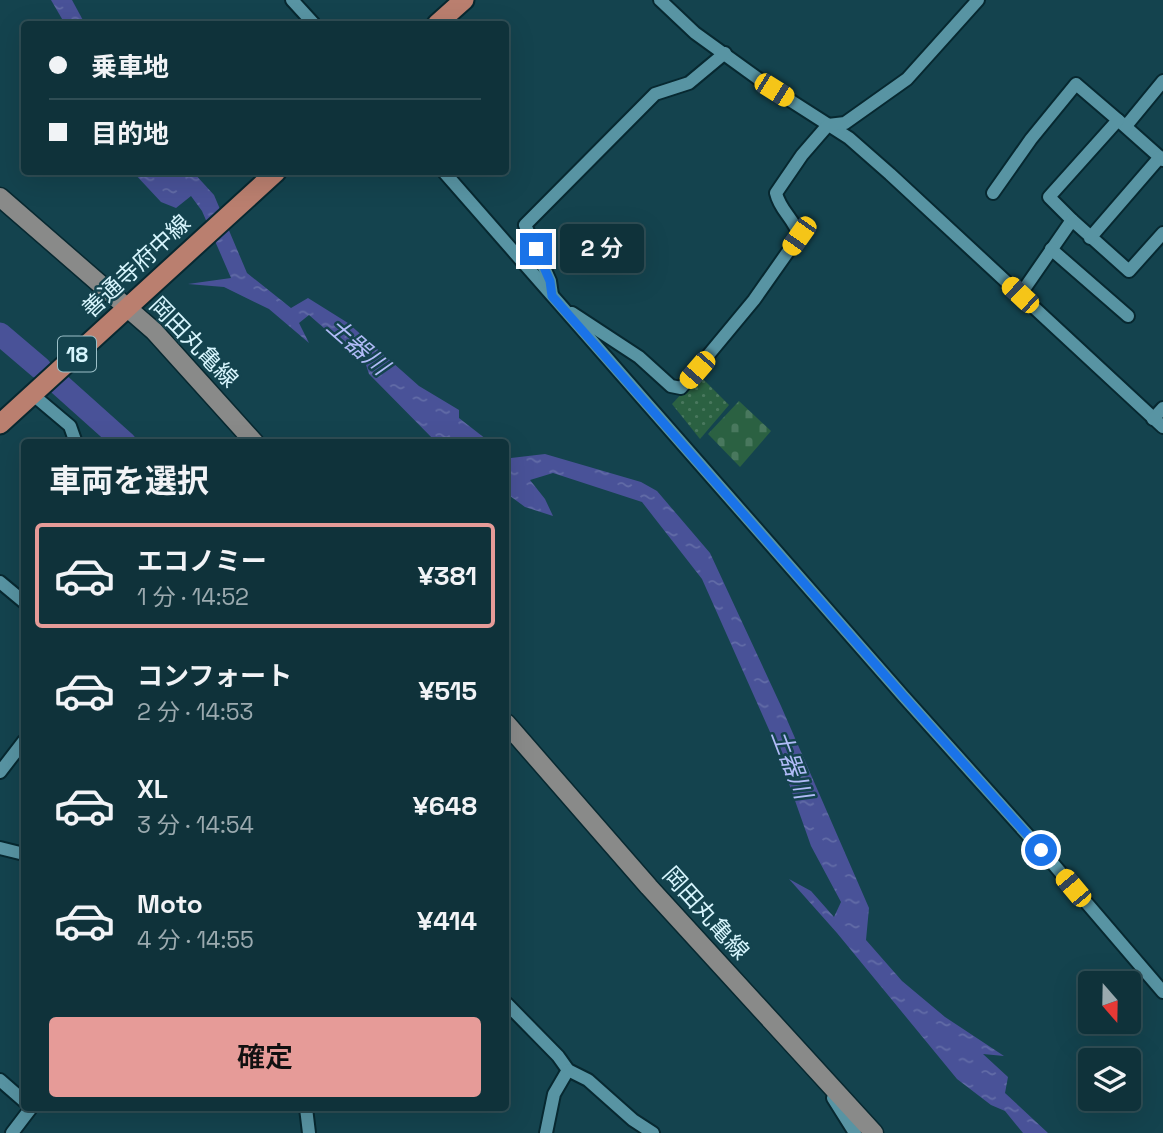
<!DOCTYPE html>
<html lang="ja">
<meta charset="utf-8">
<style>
:root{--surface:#0f323a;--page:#1d3e45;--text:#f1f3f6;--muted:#9baaaf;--line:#2f4d54;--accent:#e69b98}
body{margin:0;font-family:"Space Grotesk","Noto Sans JP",sans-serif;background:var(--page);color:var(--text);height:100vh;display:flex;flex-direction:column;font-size:26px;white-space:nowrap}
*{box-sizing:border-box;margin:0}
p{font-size:23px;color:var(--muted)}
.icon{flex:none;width:38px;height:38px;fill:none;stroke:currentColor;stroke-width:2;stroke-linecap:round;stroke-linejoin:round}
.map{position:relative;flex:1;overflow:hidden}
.details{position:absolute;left:21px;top:439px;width:488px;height:672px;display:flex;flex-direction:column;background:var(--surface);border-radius:7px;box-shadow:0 7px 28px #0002,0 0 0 2px var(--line)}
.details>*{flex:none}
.hud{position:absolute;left:21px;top:21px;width:488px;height:154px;border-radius:7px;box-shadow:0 7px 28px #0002,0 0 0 2px var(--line);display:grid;align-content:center;height:154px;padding:0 28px;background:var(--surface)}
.needle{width:46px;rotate:160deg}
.fabs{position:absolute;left:1078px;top:971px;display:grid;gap:14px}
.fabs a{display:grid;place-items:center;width:63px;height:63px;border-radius:7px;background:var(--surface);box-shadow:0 7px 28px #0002,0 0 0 2px var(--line);font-size:35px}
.end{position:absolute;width:32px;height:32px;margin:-16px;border:9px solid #1a73e8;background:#fff;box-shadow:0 0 0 4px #fff}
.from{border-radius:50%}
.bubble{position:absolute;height:49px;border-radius:7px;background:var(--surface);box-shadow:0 7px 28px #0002,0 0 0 2px var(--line);font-size:23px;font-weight:600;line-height:49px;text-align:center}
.car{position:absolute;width:21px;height:42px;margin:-21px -10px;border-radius:9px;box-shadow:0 0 5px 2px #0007;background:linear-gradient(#f5c518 24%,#345 0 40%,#f5c518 0 76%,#345 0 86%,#f5c518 0)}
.hud b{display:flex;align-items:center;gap:24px;height:66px;font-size:26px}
.hud b+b{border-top:2px solid var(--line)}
.hud i{width:18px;height:18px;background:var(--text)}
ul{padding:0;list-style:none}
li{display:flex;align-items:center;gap:21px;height:105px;margin:0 14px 10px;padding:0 14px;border:4px solid transparent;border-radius:7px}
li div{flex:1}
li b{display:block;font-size:26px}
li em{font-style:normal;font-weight:600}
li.active{border-color:var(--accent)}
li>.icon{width:63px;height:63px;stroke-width:1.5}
h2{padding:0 28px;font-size:32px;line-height:84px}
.action{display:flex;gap:14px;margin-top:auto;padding:14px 28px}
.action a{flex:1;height:80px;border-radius:7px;background:var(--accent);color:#111;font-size:28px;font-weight:600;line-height:80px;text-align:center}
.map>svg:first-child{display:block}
</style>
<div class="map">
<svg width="1163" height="1133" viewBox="0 0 1163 1133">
<defs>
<pattern id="cemetery-stones" width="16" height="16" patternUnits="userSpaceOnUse" patternTransform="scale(1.75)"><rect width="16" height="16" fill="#2b6142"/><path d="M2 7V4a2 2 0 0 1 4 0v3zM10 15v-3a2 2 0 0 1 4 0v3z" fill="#49785e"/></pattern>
<pattern id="park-dots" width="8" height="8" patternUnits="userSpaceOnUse" patternTransform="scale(1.75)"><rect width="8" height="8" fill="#2b6142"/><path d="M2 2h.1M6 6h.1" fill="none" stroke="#49785e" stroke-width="1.8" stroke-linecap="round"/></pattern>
<pattern id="water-ripples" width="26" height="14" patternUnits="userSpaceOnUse" patternTransform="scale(1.75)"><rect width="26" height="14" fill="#495298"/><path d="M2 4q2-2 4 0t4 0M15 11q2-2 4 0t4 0" fill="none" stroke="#626ca7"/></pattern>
</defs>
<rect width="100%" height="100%" fill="#14434e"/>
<path fill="url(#cemetery-stones)" d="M739,401L771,431L740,467L708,434Z"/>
<path fill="url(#park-dots)" d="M699,375L729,405L700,439L672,404Z"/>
<g fill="url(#water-ripples)">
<path d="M51,0H72L85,24H65Z"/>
<path d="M133,172H193L214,195L247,273L291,308L308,298L348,323L419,386L459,410V418L491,443H437L369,374L366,365L309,315L299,323L309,343L269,309L224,287L188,284L231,278L202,211L191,196L176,208L161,202Z"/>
<path d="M506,454L511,458L545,454L641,482L657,491L710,553L781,706L869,908L866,940L902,981L945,1017L1004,1056L983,1054L1008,1077L1005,1093L1048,1133H1023L1005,1111L991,1105L957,1079L837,933L789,879L811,891L834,917L841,902L811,846L774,741L702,579L642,502L553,473L530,480L545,499L553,516L525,507L506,493Z"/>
</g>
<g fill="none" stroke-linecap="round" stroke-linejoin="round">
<g stroke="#495298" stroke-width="23">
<path d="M0,334L40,368"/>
<path d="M58,383L125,443"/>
</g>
<defs>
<g id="minor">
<path d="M292,0L314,24"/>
<path d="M660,0L695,33L774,90L849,138L890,174L1163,427"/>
<path d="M1118,120L1163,160"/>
<path d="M1126,126L1163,81"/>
<path d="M444,172L904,697L1043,852L1163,992"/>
<path d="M993,193L1031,139L1076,84L1118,120L1049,197L1072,220L1020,295"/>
<path d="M1072,220L1129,271L1163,233"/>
<path d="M1090,238L1160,157"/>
<path d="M1051,249L1128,316"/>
<path d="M552,295L550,281L525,225L655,94L689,83L725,53"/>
<path d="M572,313L639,357L671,386L681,388L754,300L799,236C794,218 780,211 776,193L802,155L828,125L845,123L907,79L978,0"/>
<path d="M32,394L70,426L76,443"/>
<path d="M1153,419L1163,408"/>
<path d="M0,582L24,602"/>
<path d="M0,772L24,741"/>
<path d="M0,848L24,854"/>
<path d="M506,1003L558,1056L568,1070L588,1080L633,1120L653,1133"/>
<path d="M0,1080L24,1101"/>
<path d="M833,1098L855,1133"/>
<path d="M306,1108L309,1133"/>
<path d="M12,1133L31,1108"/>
<path d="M546,1133L554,1094L568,1070"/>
</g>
<g id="secondary">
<path d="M0,197L154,331L255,443"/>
<path d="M506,723L649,887L874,1133"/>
</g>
<g id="primary">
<path d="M437,24L464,0"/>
<path d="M0,424L276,172"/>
</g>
</defs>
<use href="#minor" stroke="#072830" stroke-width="16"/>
<use href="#secondary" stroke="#072830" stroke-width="21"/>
<use href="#primary" stroke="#072830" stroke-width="23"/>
<use href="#minor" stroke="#5894a3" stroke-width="12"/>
<use href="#secondary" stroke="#898a89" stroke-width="18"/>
<use href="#primary" stroke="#ba7f6f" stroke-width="19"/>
</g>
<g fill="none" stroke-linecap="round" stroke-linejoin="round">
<path stroke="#1a73e8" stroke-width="9" d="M536,249L550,281L552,296L904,697L1041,850"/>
</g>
<g text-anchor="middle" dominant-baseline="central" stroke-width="5" stroke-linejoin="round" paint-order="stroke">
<rect fill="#14434e" stroke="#9cc0c8" stroke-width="2" x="58" y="336.5" width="38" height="35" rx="5"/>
<g font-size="21" font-weight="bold" fill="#d7f5fd">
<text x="77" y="354">18</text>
</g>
<g font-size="23" fill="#d7f5fd" stroke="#14434e">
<text transform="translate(136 266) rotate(-43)">善通寺府中線</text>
<text transform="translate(194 342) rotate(46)">岡田丸亀線</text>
<text transform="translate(706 913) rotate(48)">岡田丸亀線</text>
</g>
<g font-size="24" font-style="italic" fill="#b0bbf7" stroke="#14434e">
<text transform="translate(358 346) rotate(41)">土器川</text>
<text transform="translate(792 764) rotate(69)">土器川</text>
</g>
</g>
</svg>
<div class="fabs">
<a><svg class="needle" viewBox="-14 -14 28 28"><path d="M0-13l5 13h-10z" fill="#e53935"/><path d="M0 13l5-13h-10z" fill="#9baaaf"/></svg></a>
<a><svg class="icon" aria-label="layers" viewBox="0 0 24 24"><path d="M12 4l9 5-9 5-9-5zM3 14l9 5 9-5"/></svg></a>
</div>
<i class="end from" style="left:1041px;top:850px"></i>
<i class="end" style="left:536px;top:249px"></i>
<div class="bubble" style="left:560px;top:224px;width:84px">2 分</div>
<i class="car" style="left:774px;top:90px;rotate:122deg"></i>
<i class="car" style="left:799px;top:236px;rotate:215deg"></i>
<i class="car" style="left:1020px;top:295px;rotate:313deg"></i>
<i class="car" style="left:697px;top:370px;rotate:221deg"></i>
<i class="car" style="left:1073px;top:888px;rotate:320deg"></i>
<div class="hud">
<b><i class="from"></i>乗車地</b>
<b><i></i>目的地</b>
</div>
<section class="details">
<h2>車両を選択</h2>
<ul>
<li class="active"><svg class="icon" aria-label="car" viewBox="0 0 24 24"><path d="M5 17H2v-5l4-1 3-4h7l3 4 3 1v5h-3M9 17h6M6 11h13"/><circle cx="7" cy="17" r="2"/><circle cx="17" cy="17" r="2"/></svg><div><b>エコノミー</b><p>1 分 · 14:52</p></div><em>¥381</em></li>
<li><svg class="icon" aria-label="car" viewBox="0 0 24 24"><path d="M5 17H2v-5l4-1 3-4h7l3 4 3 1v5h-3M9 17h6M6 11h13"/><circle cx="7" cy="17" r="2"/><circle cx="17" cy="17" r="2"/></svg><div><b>コンフォート</b><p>2 分 · 14:53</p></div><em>¥515</em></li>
<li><svg class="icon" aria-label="car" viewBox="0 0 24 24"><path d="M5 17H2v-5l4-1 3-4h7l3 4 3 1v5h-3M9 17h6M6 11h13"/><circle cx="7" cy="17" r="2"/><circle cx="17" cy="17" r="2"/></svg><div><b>XL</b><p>3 分 · 14:54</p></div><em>¥648</em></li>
<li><svg class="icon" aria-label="car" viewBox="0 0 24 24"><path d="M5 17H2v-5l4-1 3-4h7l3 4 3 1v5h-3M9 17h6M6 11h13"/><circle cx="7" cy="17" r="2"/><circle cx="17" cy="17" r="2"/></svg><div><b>Moto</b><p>4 分 · 14:55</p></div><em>¥414</em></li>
</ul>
<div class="action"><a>確定</a></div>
</section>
</div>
